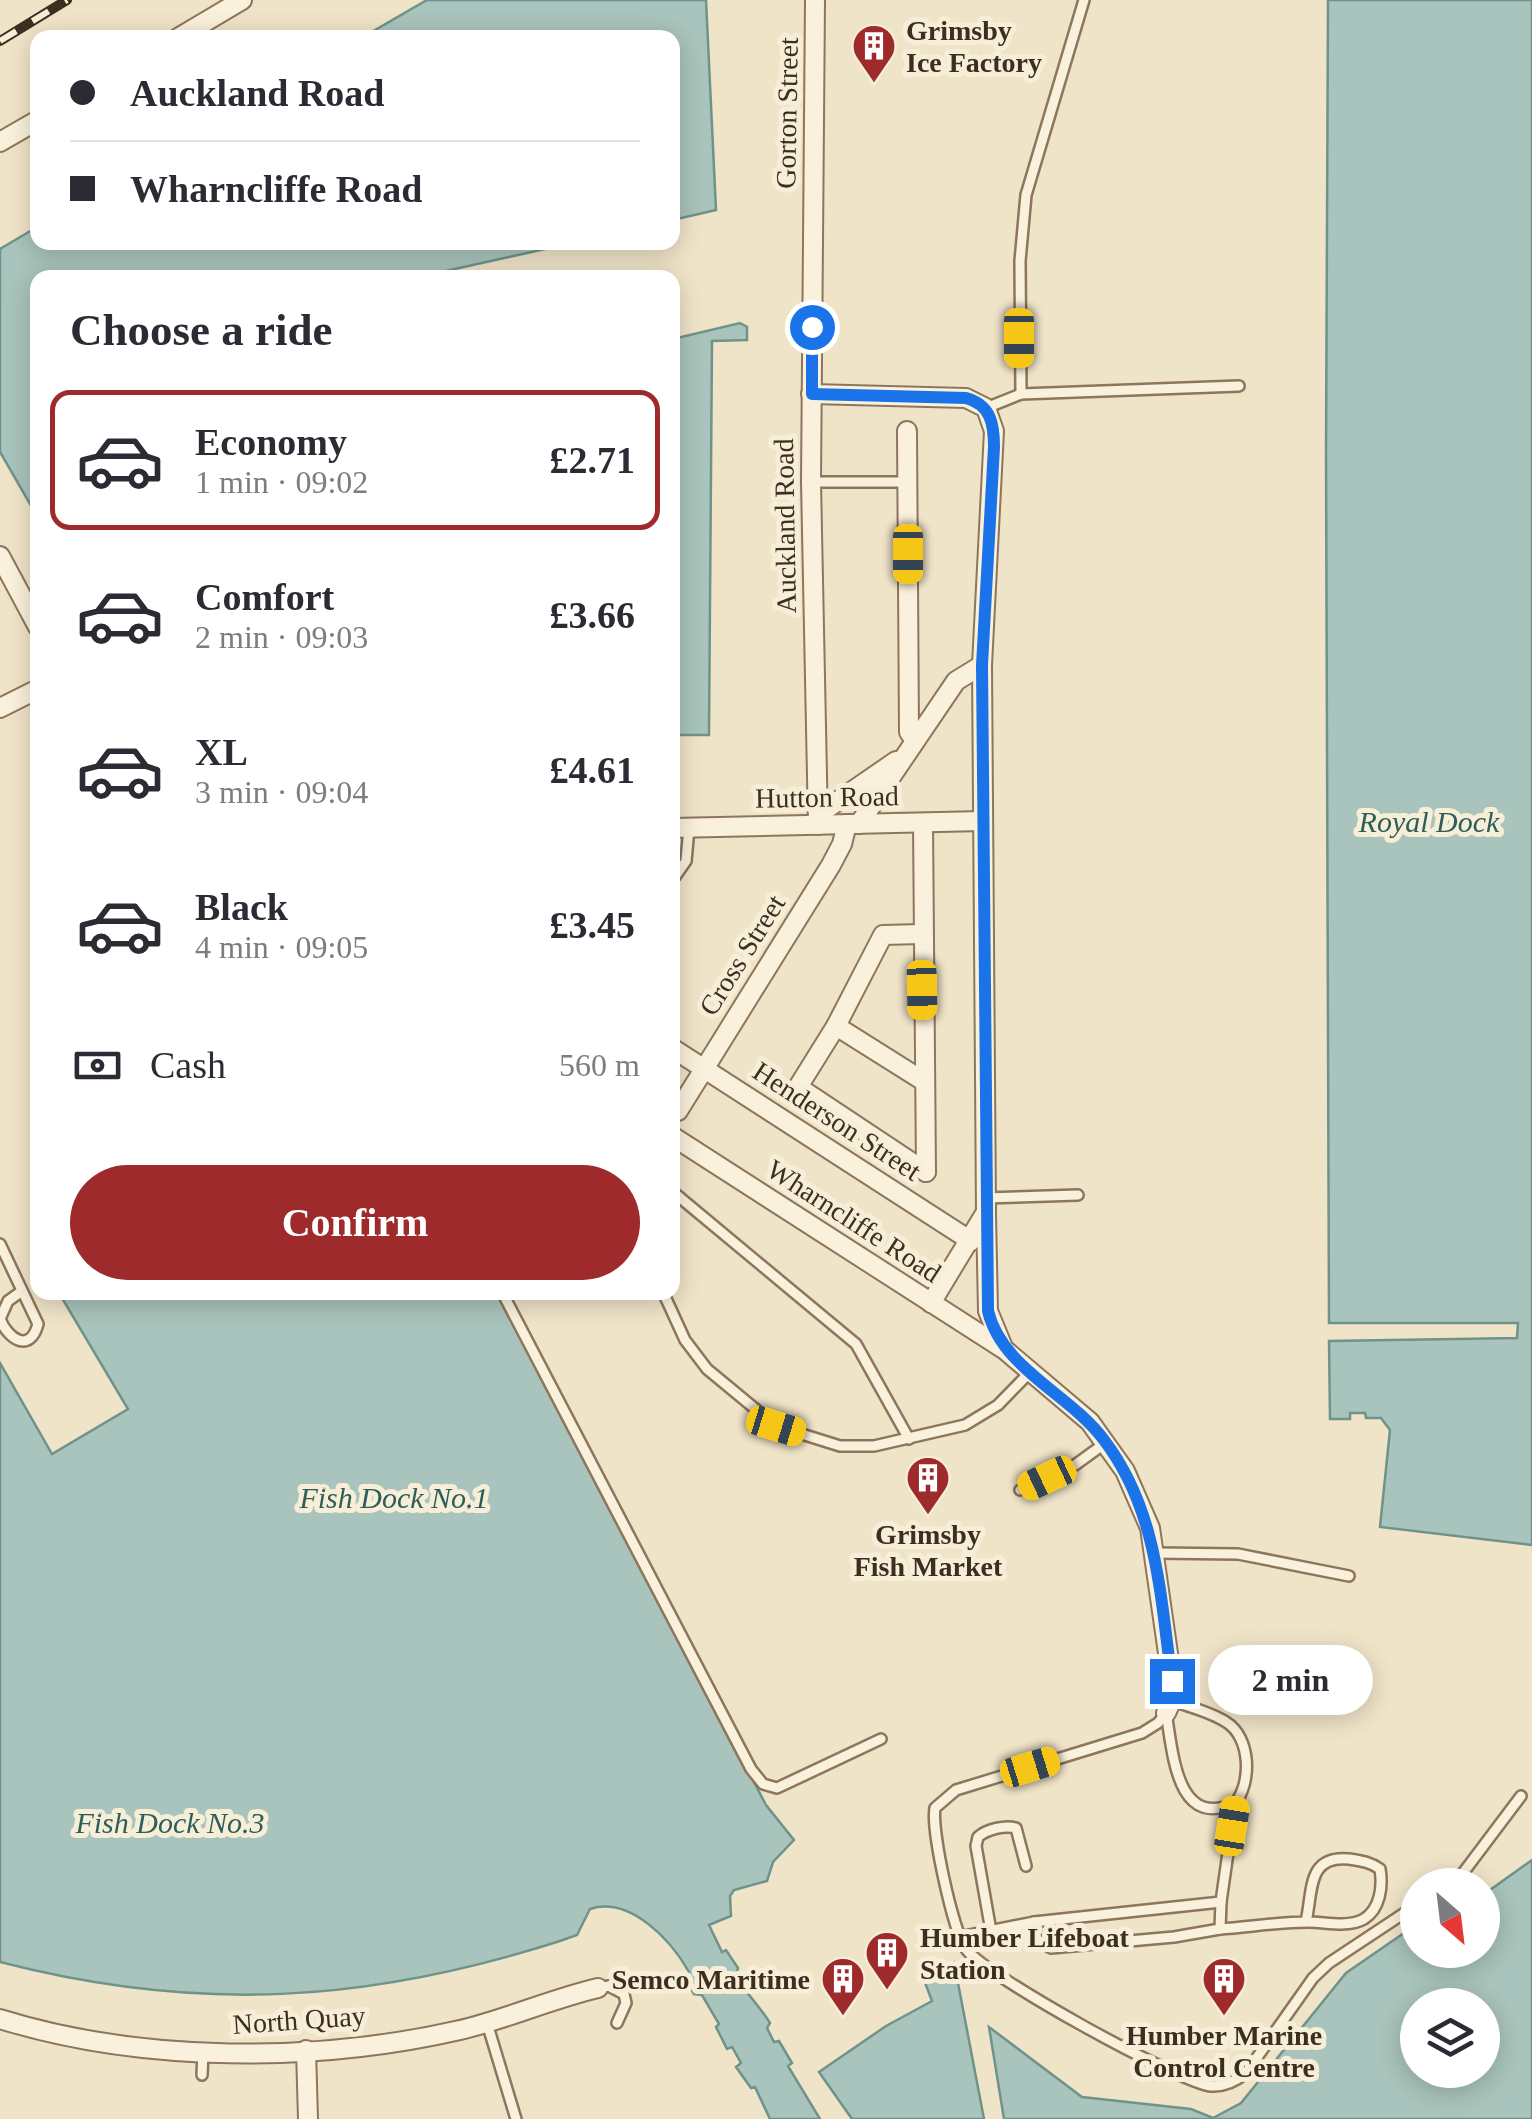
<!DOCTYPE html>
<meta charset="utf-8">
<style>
:root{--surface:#fff;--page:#f2f2f3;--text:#2b2b33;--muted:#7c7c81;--line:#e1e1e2;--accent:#9e2a2b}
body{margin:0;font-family:Georgia,serif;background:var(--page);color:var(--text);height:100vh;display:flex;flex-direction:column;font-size:38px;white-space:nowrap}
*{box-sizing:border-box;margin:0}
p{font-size:32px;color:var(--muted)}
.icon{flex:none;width:55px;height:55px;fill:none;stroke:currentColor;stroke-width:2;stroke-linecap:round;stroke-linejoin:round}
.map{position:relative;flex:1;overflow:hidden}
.details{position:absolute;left:30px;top:270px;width:650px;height:1030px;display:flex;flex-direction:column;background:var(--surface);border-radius:20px;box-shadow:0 5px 25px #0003}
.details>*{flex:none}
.guide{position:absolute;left:30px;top:30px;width:650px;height:220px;border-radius:20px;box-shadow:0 5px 25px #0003;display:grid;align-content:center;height:220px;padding:0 40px;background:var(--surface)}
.needle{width:65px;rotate:152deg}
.buttons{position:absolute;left:1400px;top:1868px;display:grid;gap:20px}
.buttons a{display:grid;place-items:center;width:100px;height:100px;border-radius:50%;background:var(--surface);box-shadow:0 5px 25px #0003;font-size:50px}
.end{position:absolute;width:45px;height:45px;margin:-22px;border:12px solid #1a73e8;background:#fff;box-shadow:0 0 0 5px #fff}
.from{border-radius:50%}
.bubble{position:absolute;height:70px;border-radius:35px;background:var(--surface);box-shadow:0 5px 25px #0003;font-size:32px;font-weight:600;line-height:70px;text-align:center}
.car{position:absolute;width:30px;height:60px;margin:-30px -15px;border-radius:12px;box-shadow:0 0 8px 2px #0007;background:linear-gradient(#f5c518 24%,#345 0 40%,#f5c518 0 76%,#345 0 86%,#f5c518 0)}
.guide b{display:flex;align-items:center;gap:35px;height:95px;font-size:38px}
.guide b+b{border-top:2px solid var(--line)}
.guide i{width:25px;height:25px;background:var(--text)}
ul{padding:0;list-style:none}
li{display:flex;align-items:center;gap:30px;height:140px;margin:0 20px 15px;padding:0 20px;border:5px solid transparent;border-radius:20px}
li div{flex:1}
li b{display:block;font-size:38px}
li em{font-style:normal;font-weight:600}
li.selected{border-color:var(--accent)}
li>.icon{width:90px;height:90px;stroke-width:1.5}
h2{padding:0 40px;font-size:45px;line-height:120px}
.pay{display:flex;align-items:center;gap:25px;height:110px;padding:0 40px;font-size:38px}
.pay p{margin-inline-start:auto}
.cta{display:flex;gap:20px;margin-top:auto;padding:20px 40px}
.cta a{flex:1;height:115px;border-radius:60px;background:var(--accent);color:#fff;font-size:40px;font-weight:600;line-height:115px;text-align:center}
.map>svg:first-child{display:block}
</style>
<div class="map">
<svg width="1532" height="2119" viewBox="0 0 1532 2119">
<rect width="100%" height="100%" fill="#f0e4c8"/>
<g fill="#a9c4bc" stroke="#6f938a" stroke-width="2.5" fill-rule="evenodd">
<path d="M427,0H706L716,210L673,220L672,38L363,37Z"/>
<path d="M1328,0H1532V1545L1380,1527L1390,1430L1381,1418H1366L1365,1413H1350V1419H1330L1329,1341L1517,1338L1518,1323H1329L1326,454Z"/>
<path d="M37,227L38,242L572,243L419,277L38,278L37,516L0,452V249Z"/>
<path d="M740,323L747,327V340L712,341L709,735H673V339Z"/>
<path d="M59,1293H497L766,1805L794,1840L773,1862L767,1881L734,1890L730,1896L731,1916L709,1925L722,1952L726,1950L738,1968L736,1976C747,1995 759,2005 770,2023L767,2028L774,2042L779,2041L792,2063L788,2066L820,2119H770L755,2087L751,2088L736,2067L741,2063L732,2047L727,2049L716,2027L719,2024L702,1995L694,1994L684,1976L689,1972C671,1940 630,1896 590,1909L577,1935L560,1941C367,2003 197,2013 0,1962V1363L52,1454L128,1409Z"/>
<path d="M1532,1860V2119H1004L989,2027L1082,2097L1191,2109L1213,2118L1241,2103L1346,1973L1417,1924L1418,1950H1482L1483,1895ZM1418,2005H1482V2070H1418Z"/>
<path d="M954,1962L984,2119H852L819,2072L886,2026L932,2001L921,1972Z"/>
</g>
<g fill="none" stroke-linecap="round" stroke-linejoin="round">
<defs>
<g id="lane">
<path d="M1021,394L1020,261L1026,195L1084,0"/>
<path d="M986,408L1021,394L1239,386"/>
<path d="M811,482H907"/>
<path d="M672,881L686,861L689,828"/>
<path d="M672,1191L856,1344L909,1439"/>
<path d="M985,1198L1078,1195"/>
<path d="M0,1244L38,1324C30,1354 8,1339 0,1319L8,1301L22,1291"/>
<path d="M502,1292L751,1769L763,1784L777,1788L881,1739"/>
<path d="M663,1292L685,1340L707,1369L776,1426L840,1446H874L965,1425L998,1405L1031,1371"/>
<path d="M1020,1490L1075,1465L1104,1444"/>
<path d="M1155,1553L1238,1554L1349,1576"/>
<path d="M1166,1713L1158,1723L1142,1733L956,1790L935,1808C931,1830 953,1931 966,1949C984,1975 1178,2082 1211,2086C1225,2087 1236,2081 1246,2073L1313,1978L1329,1963L1418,1904"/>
<path d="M1166,1713C1173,1752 1176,1830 1235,1803"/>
<path d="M1447,1885L1460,1877L1521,1796"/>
<path d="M1034,1922L1037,1940L1051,1948L1174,1937L1220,1929L1221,1902"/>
<path d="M1220,1929C1249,1927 1279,1922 1308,1922C1326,1922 1348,1928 1364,1919C1380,1909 1383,1887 1380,1869C1370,1862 1362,1861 1349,1859C1307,1855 1313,1890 1306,1922"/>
<path d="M991,1931L976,1846L978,1837C987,1829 1005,1825 1016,1828L1026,1866"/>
<path d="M959,1937L1034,1922L1221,1902L1235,1803C1252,1783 1251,1737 1226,1722C1211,1712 1189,1707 1173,1701"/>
<path d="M598,1988L609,1986L624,1994L626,2003L617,2023"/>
<path d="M487,2023L516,2119"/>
<path d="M202,2075L203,2052"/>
</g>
<g id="street">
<path d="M815,0L811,482L818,825"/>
<path d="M178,38L242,0"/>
<path d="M0,142L38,120"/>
<path d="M811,394L966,398L986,408L994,431L982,665L986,1212L931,1303"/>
<path d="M907,431L909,732L915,741"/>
<path d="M0,556L38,627"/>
<path d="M0,708L38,689"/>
<path d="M819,814L896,761"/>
<path d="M923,823L926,1172"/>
<path d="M859,824L956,681L982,665"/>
<path d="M672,828L983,821"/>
<path d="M922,934L883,935L836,1026L798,1087L926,1172"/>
<path d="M836,1026L925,1082"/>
<path d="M672,1048L971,1241"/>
<path d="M678,1111L831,865L842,844L847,824"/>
<path d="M672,1136L1005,1350L1090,1422L1125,1471L1150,1528L1172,1681V1700L1166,1713"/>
<path d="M986,1214L988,1311L1002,1345"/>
<path d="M0,2019C142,2063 316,2063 460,2030C507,2019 551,1999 598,1988"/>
<path d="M306,2050L308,2119"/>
</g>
</defs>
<use href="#lane" stroke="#8d765c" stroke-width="14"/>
<use href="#street" stroke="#8d765c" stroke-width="22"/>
<use href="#lane" stroke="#faf1dc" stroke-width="9"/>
<use href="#street" stroke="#faf1dc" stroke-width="18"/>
<defs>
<path id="rail" d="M0,41L67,0"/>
</defs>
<use href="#rail" stroke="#3d2e20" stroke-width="10"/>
<use href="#rail" stroke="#f7eed8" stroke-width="6" stroke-dasharray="19" stroke-linecap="butt"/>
</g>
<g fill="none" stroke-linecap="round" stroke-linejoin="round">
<path stroke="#1a73e8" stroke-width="12" d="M812,327V394L966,398C991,405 994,424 994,447L982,665L988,1311C1002,1369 1070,1394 1104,1440C1158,1511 1160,1596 1172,1681"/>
</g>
<defs>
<symbol id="building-pin" viewBox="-11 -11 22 30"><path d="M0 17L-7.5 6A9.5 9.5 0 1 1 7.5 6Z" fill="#9e2a2b" stroke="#f7eed8"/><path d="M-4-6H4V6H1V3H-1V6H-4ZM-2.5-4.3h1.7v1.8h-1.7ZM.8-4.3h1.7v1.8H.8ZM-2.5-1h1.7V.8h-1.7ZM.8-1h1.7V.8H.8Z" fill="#fff"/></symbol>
</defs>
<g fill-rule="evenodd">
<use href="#building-pin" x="849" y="21" width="50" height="68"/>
<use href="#building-pin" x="903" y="1453" width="50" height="68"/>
<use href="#building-pin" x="862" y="1928" width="50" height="68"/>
<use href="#building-pin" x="818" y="1954" width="50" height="68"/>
<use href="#building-pin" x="1199" y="1954" width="50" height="68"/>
</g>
<g text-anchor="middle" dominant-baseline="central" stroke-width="10" stroke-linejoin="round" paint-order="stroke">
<g font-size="28" font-weight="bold" fill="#3d2e20" stroke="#f7eed8" text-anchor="start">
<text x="906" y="30">Grimsby<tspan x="906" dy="32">Ice Factory</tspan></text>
<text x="928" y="1534" text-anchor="middle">Grimsby<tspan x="928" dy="32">Fish Market</tspan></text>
<text x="920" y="1937">Humber Lifeboat<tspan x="920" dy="32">Station</tspan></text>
<text x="810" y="1979" text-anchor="end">Semco Maritime</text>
<text x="1224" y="2035" text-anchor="middle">Humber Marine<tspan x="1224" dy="32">Control Centre</tspan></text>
</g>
<g font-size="28" fill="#3d2e20" stroke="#f7eed8">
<text transform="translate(787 113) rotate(-89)">Gorton Street</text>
<text transform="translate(785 526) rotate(-91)">Auckland Road</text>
<text transform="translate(827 797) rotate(-1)">Hutton Road</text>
<text transform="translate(742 955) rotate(-58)">Cross Street</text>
<text transform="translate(837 1121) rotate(33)">Henderson Street</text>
<text transform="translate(854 1221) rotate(33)">Wharncliffe Road</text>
<text transform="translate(299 2020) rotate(-4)">North Quay</text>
</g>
<g font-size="30" font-style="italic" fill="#2f5d5a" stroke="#f7eed8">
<text x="1429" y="821">Royal Dock</text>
<text x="394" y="1497">Fish Dock No.1</text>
<text x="170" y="1822">Fish Dock No.3</text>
</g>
</g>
</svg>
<div class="buttons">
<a><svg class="needle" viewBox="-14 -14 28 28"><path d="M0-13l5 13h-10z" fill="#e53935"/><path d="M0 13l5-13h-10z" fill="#7c7c81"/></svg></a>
<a><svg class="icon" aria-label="layers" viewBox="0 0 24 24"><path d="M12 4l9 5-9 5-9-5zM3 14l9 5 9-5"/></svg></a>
</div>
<i class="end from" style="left:812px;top:327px"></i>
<i class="end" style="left:1172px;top:1681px"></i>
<div class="bubble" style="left:1208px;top:1645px;width:165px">2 min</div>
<i class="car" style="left:1019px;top:338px;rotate:180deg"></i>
<i class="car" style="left:908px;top:554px;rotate:180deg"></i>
<i class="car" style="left:922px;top:990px;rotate:179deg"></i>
<i class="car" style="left:776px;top:1426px;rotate:107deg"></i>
<i class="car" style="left:1047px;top:1478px;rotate:245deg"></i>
<i class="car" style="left:1030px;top:1767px;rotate:73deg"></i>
<i class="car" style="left:1232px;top:1826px;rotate:9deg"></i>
<div class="guide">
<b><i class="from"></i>Auckland Road</b>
<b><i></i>Wharncliffe Road</b>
</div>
<section class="details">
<h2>Choose a ride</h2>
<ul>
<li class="selected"><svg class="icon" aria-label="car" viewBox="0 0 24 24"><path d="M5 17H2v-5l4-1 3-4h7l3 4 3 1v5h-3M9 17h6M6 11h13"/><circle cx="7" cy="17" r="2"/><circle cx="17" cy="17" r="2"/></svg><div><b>Economy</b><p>1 min · 09:02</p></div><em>£2.71</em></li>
<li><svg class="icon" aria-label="car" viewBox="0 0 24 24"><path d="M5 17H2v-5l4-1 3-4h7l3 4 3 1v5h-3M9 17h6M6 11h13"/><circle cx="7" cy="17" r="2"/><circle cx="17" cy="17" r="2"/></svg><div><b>Comfort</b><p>2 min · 09:03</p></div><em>£3.66</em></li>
<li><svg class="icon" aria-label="car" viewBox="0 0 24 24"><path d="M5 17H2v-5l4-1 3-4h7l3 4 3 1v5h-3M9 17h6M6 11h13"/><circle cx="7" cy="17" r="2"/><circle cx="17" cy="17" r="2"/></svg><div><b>XL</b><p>3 min · 09:04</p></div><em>£4.61</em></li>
<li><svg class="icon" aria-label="car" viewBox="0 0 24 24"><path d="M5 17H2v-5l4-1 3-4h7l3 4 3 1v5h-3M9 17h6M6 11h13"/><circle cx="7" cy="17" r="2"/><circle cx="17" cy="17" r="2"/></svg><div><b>Black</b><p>4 min · 09:05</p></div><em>£3.45</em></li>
</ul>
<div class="pay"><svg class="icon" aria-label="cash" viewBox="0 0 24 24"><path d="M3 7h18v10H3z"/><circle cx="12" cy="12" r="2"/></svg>Cash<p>560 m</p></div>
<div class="cta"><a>Confirm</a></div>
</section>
</div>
